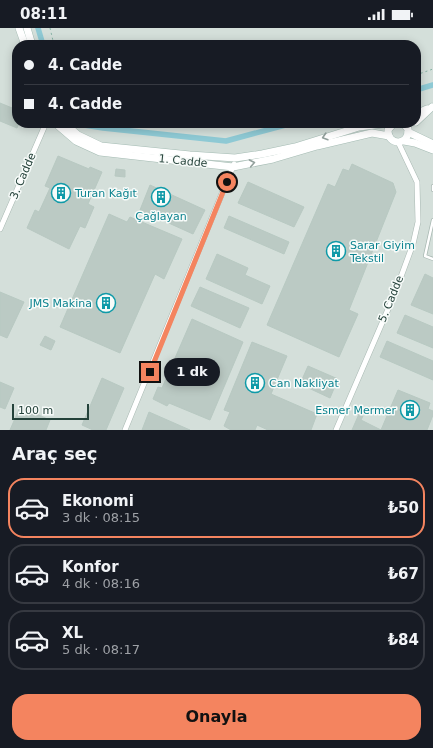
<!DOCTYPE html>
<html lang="tr">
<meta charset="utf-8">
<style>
:root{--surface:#171b24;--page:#242831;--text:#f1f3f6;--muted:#9ea1a6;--line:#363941;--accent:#f4845f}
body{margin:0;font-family:"DejaVu Sans",sans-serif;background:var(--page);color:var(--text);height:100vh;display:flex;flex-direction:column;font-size:15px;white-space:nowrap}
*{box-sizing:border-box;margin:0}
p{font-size:13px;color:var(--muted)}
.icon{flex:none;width:22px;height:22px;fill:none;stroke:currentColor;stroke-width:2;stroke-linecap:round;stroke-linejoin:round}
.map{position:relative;height:402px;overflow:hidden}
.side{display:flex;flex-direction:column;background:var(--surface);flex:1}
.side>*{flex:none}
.banner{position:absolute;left:12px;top:12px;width:409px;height:88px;border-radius:16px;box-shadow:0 2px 10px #0003;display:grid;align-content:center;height:88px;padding:0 12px;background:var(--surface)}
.scale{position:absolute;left:12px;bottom:10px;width:77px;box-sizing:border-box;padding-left:4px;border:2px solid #24423a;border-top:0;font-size:11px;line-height:14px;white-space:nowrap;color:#24423a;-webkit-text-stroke:3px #f7fbf9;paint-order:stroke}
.end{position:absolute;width:18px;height:18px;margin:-9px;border:5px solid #f4845f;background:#111;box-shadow:0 0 0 2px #111}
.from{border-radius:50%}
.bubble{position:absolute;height:28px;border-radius:14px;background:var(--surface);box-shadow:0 2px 10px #0003;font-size:13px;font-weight:600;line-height:28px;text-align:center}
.banner b{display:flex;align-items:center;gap:14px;height:38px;font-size:15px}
.banner b+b{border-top:1px solid var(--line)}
.banner i{width:10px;height:10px;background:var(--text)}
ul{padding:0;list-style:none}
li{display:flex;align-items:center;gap:12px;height:60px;margin:0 8px 6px;padding:0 4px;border:2px solid var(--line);border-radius:16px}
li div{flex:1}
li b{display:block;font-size:15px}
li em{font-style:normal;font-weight:600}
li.on{border-color:var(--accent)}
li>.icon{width:36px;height:36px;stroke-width:1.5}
h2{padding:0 12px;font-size:18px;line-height:48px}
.cta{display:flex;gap:8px;margin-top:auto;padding:8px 12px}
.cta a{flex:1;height:46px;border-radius:16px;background:var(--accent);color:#111;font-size:16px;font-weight:600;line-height:46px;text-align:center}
.status{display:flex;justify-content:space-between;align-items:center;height:28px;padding:0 20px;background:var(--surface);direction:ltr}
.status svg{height:11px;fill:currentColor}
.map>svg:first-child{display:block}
</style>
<div class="status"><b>08:11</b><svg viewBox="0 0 49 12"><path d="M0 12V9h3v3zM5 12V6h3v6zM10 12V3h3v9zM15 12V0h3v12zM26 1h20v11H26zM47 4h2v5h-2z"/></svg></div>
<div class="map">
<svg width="433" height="402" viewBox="0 0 433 402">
<rect width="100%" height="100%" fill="#e6efeb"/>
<path fill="#d4dfda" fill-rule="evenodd" d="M0,0H433V402H0ZM17,17H416V95H17Z"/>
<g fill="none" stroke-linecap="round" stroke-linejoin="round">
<g stroke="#8ec9d4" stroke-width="5.5">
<path d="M38,0L43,17"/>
<path d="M416,62L433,57"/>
<path d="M81,95L84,97L103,100L226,113L293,95"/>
</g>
</g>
<g fill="#bbcac4" stroke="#b8c9c2">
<path d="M0,75L17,82V95H19L17,100L0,93Z"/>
<path d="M58,128L89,141L90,139L102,144L88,176L94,179L85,200L80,198L69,221L27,200L35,182L39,184L50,160L45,158Z"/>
<path d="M352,136L393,155L396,164L349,282L358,286L339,329L267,297L328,156L335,159L343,141L349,143Z"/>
<path d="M116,141L125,142V149L115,148Z"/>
<path d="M248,154L304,179L294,199L238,175Z"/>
<path d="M150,157L205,182L193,206L140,182Z"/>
<path d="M109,186L127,194L130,189L182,211L164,251L155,246L120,325L60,299Z"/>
<path d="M229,188L289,214L284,226L224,200Z"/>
<path d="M217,226L248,240L245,247L270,258L262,276L206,251Z"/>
<path d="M425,246L433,250V286L411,277Z"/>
<path d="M200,259L249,280L240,300L191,278Z"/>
<path d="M0,264L24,274L7,310L0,307Z"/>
<path d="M405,287L433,299V320L397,305Z"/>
<path d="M192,291L243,314L210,392L169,375L167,378L153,371L158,359L162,360Z"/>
<path d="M45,308L55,313L51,322L40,317Z"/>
<path d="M387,313L433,333V352L380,329Z"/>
<path d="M252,314L287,328L271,366L317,386L311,402H268L257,397L255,402H231L224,398L230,384L224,382Z"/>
<path d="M308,338L338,351L330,370L300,356Z"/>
<path d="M102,350L124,360L106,402H93L82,397Z"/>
<path d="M0,354L14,360L5,381L0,379Z"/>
<path d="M398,362L430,375L428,381L433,383V387L427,402H352L359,386L363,388L361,392L381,402Z"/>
<path d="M20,379L50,392L46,402H10Z"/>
<path d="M149,384L190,402H142Z"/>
</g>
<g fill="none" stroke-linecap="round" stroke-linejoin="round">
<defs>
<g id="lane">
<path d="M433,158V162"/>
<path d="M433,192L425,228L433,231"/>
</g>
<g id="street">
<path d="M0,201L46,95"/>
<path d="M125,402L234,136"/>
<path d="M336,402L395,265L413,216L418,194L417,154L398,114"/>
</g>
<g id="secondary">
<path d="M19,0L25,17"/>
<path d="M27,0L32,17"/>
<path d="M416,86L427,81"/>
<path d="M416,94L432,79"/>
<path d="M55,95L76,113L100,124L233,139L273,131L317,118L372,105L389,108"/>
<path d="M64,95L78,107L101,118L190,127L235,130L262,126L295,119L359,99L390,95"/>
<path d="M394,95L388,102C387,118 410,118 408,101L403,95"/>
<path d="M408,104L433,116"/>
<path d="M404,113L415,115L433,122"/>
</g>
</defs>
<use href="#lane" stroke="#a8b8b2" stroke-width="4"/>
<use href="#street" stroke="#a8b8b2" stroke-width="6"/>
<use href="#secondary" stroke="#a4bbb3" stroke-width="8"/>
<g stroke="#86b3a5" stroke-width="1" stroke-dasharray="2 3" stroke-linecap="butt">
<path d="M50,0L54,17"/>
<path d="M416,47L433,41"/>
<path d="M181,95L218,97L238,95"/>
</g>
<use href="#lane" stroke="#fff" stroke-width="2.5"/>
<use href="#street" stroke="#fff" stroke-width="5"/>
<use href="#secondary" stroke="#fff" stroke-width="7"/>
</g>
<defs><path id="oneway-chevron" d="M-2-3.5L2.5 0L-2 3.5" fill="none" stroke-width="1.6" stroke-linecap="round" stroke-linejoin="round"/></defs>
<g stroke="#92a09c">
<use href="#oneway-chevron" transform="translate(325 109) rotate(163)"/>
<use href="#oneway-chevron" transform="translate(252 135) rotate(-11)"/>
</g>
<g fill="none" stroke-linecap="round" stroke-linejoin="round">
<path stroke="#f4845f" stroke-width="5" d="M150,344L227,154"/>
</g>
<defs>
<symbol id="building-ring" viewBox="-11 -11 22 22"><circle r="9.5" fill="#f7fbf9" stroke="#0f9aa8" stroke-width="1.5"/><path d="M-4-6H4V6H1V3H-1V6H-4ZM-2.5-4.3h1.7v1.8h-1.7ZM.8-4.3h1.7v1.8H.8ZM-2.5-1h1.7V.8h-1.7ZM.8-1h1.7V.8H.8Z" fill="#0f9aa8"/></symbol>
</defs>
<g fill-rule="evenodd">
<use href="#building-ring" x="50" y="154" width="22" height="22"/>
<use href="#building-ring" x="150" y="158" width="22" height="22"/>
<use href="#building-ring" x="325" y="212" width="22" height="22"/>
<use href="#building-ring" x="95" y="264" width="22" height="22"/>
<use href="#building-ring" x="244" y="344" width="22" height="22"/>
<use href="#building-ring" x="399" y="371" width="22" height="22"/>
</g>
<g text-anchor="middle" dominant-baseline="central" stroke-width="3" stroke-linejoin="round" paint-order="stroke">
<g font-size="11" fill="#24423a" stroke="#f7fbf9">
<text transform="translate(183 133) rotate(6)">1. Cadde</text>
<text transform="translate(23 148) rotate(-67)">3. Cadde</text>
<text transform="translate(391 271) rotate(-68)">5. Cadde</text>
</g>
<g font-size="11" fill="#0d838f" stroke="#f7fbf9" text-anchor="start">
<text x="75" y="165">Turan Kağıt</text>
<text x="161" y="188" text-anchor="middle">Çağlayan</text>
<text x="350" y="217">Sarar Giyim<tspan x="350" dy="13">Tekstil</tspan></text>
<text x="92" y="275" text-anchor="end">JMS Makina</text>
<text x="269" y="355">Can Nakliyat</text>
<text x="396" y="382" text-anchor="end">Esmer Mermer</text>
</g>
</g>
</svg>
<div class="scale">100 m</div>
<i class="end from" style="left:227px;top:154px"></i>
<i class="end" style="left:150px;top:344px"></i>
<div class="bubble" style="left:164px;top:330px;width:56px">1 dk</div>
<div class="banner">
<b><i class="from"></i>4. Cadde</b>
<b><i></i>4. Cadde</b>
</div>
</div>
<section class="side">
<h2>Araç seç</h2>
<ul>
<li class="on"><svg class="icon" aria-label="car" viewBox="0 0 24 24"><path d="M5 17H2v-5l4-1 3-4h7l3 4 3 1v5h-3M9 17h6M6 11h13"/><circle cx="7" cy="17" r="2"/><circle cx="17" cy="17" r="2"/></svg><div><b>Ekonomi</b><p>3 dk · 08:15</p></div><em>₺50</em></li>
<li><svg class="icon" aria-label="car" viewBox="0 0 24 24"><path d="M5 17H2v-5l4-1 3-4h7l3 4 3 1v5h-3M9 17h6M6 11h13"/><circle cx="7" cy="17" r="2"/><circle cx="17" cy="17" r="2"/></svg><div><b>Konfor</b><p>4 dk · 08:16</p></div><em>₺67</em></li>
<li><svg class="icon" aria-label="car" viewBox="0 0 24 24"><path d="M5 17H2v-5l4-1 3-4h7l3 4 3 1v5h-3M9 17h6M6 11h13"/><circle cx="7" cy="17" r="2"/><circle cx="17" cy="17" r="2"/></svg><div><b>XL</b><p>5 dk · 08:17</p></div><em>₺84</em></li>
</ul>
<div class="cta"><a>Onayla</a></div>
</section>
